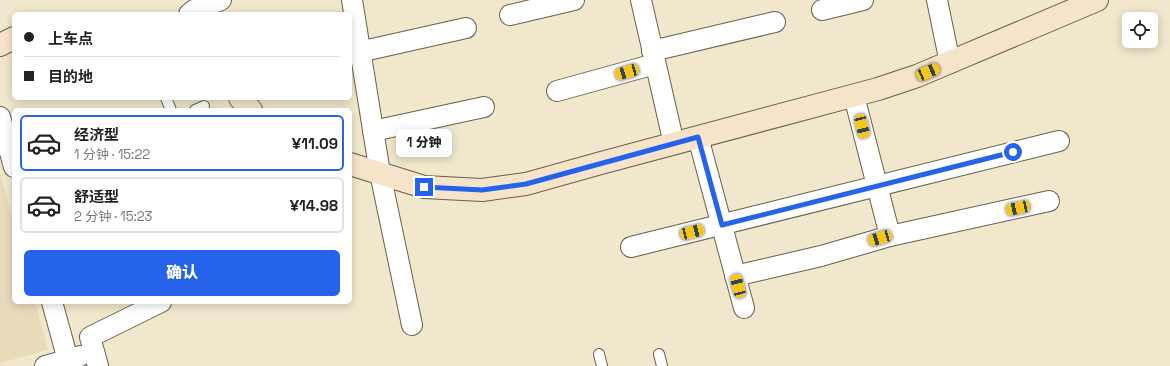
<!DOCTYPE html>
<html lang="zh">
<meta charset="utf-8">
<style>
:root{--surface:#fff;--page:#f6f6f6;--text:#222;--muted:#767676;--line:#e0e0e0;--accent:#2563eb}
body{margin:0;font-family:"Space Grotesk","Noto Sans SC",sans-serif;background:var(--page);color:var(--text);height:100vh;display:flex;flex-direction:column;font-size:15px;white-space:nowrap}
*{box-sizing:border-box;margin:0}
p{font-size:13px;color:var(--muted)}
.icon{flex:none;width:22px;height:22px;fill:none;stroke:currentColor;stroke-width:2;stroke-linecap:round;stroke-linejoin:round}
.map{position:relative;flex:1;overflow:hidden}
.drawer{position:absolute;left:12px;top:108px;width:340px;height:196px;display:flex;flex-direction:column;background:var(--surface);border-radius:6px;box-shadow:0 2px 10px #0003}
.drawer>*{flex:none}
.banner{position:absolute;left:12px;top:12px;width:340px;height:88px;border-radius:6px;box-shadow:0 2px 10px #0003;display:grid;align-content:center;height:88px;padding:0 12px;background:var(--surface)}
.tools{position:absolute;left:1122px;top:12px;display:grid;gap:8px}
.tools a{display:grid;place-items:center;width:36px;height:36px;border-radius:6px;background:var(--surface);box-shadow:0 2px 10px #0003;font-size:20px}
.end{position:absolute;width:18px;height:18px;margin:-9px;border:5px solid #2563eb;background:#fff;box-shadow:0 0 0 2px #fff}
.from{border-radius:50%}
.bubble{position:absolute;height:28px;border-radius:6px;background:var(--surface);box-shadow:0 2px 10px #0003;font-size:13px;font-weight:800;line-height:28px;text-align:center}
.car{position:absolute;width:12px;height:24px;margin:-12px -6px;border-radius:5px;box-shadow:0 0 3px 1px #0007;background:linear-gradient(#f5c518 24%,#345 0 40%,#f5c518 0 76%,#345 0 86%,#f5c518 0)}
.banner b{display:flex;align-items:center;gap:14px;height:38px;font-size:15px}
.banner b+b{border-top:1px solid var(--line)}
.banner i{width:10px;height:10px;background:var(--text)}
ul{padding:7px 0 0;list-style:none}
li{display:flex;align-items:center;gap:12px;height:56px;margin:0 8px 6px;padding:0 4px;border:2px solid var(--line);border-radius:6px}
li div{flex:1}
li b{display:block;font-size:15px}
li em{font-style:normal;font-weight:800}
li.on{border-color:var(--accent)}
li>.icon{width:36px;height:36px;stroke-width:1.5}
.action{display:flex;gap:8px;margin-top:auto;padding:8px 12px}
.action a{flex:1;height:46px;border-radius:6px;background:var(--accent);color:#fff;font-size:16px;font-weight:800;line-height:46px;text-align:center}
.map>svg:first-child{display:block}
</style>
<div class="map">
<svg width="1170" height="366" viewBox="0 0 1170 366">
<rect width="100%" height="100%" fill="#f0e7cc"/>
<path fill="#e7dbba" d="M0,173L14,224V302H35L48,350L0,363Z"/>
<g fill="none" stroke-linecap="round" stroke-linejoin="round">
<defs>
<g id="lane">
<path d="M166,98L171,110"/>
<path d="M195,110L204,106"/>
<path d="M599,354L602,366"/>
<path d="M659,354L662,366"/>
</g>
<g id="street">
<path d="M352,0L380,173L412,325"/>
<path d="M641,0L674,144"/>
<path d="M937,0L950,63"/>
<path d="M822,10L863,0"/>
<path d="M189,14L194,10L221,0"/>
<path d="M510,15L574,0"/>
<path d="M652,51L775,22"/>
<path d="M350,54L466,28"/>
<path d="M557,91L655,64"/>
<path d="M854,96L890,236"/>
<path d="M0,117L14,167"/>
<path d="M373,131L484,107"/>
<path d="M698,137L744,308"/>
<path d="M631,247L1059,141"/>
<path d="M735,276L821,256L890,236L1049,201"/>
<path d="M52,302L68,360"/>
<path d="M45,366L80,356"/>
<path d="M98,366L90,337L161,302"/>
</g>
<g id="secondary">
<path d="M0,45L14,38"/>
<path d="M240,98L251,110"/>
<path d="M350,164L424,187L482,190L526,184L601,163L878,89L917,76L1097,0"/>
</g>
</defs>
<use href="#lane" stroke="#686049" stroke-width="12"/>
<use href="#street" stroke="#686049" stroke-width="22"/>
<use href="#secondary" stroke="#686049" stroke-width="24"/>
<use href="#lane" stroke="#fff" stroke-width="10"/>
<use href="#street" stroke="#fff" stroke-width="20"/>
<use href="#secondary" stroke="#f6e4ca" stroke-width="22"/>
</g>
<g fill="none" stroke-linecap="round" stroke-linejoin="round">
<path stroke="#2563eb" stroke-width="5" d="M424,187L482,190L526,184L698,137L722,225L1013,152"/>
</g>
</svg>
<div class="tools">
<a><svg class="icon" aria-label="locate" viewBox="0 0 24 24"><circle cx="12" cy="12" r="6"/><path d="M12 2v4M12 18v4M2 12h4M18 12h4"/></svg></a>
</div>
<i class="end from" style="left:1013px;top:152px"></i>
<i class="end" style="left:424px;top:187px"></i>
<div class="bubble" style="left:396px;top:129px;width:56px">1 分钟</div>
<i class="car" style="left:627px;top:72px;rotate:254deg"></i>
<i class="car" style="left:928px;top:72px;rotate:67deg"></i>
<i class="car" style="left:862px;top:126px;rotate:166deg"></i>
<i class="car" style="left:1018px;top:208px;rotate:258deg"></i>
<i class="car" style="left:692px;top:232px;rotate:76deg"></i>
<i class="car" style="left:880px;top:238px;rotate:253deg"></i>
<i class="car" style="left:738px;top:286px;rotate:345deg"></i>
<div class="banner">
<b><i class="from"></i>上车点</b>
<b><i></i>目的地</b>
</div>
<section class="drawer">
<ul>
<li class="on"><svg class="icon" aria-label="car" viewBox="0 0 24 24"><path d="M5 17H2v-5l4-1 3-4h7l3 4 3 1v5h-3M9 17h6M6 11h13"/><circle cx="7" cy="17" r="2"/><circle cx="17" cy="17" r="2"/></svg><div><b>经济型</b><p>1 分钟 · 15:22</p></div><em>¥11.09</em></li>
<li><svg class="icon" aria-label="car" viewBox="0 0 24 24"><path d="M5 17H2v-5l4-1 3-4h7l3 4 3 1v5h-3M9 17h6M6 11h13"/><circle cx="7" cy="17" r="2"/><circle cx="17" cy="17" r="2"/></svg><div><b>舒适型</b><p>2 分钟 · 15:23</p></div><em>¥14.98</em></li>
</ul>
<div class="action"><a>确认</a></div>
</section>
</div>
